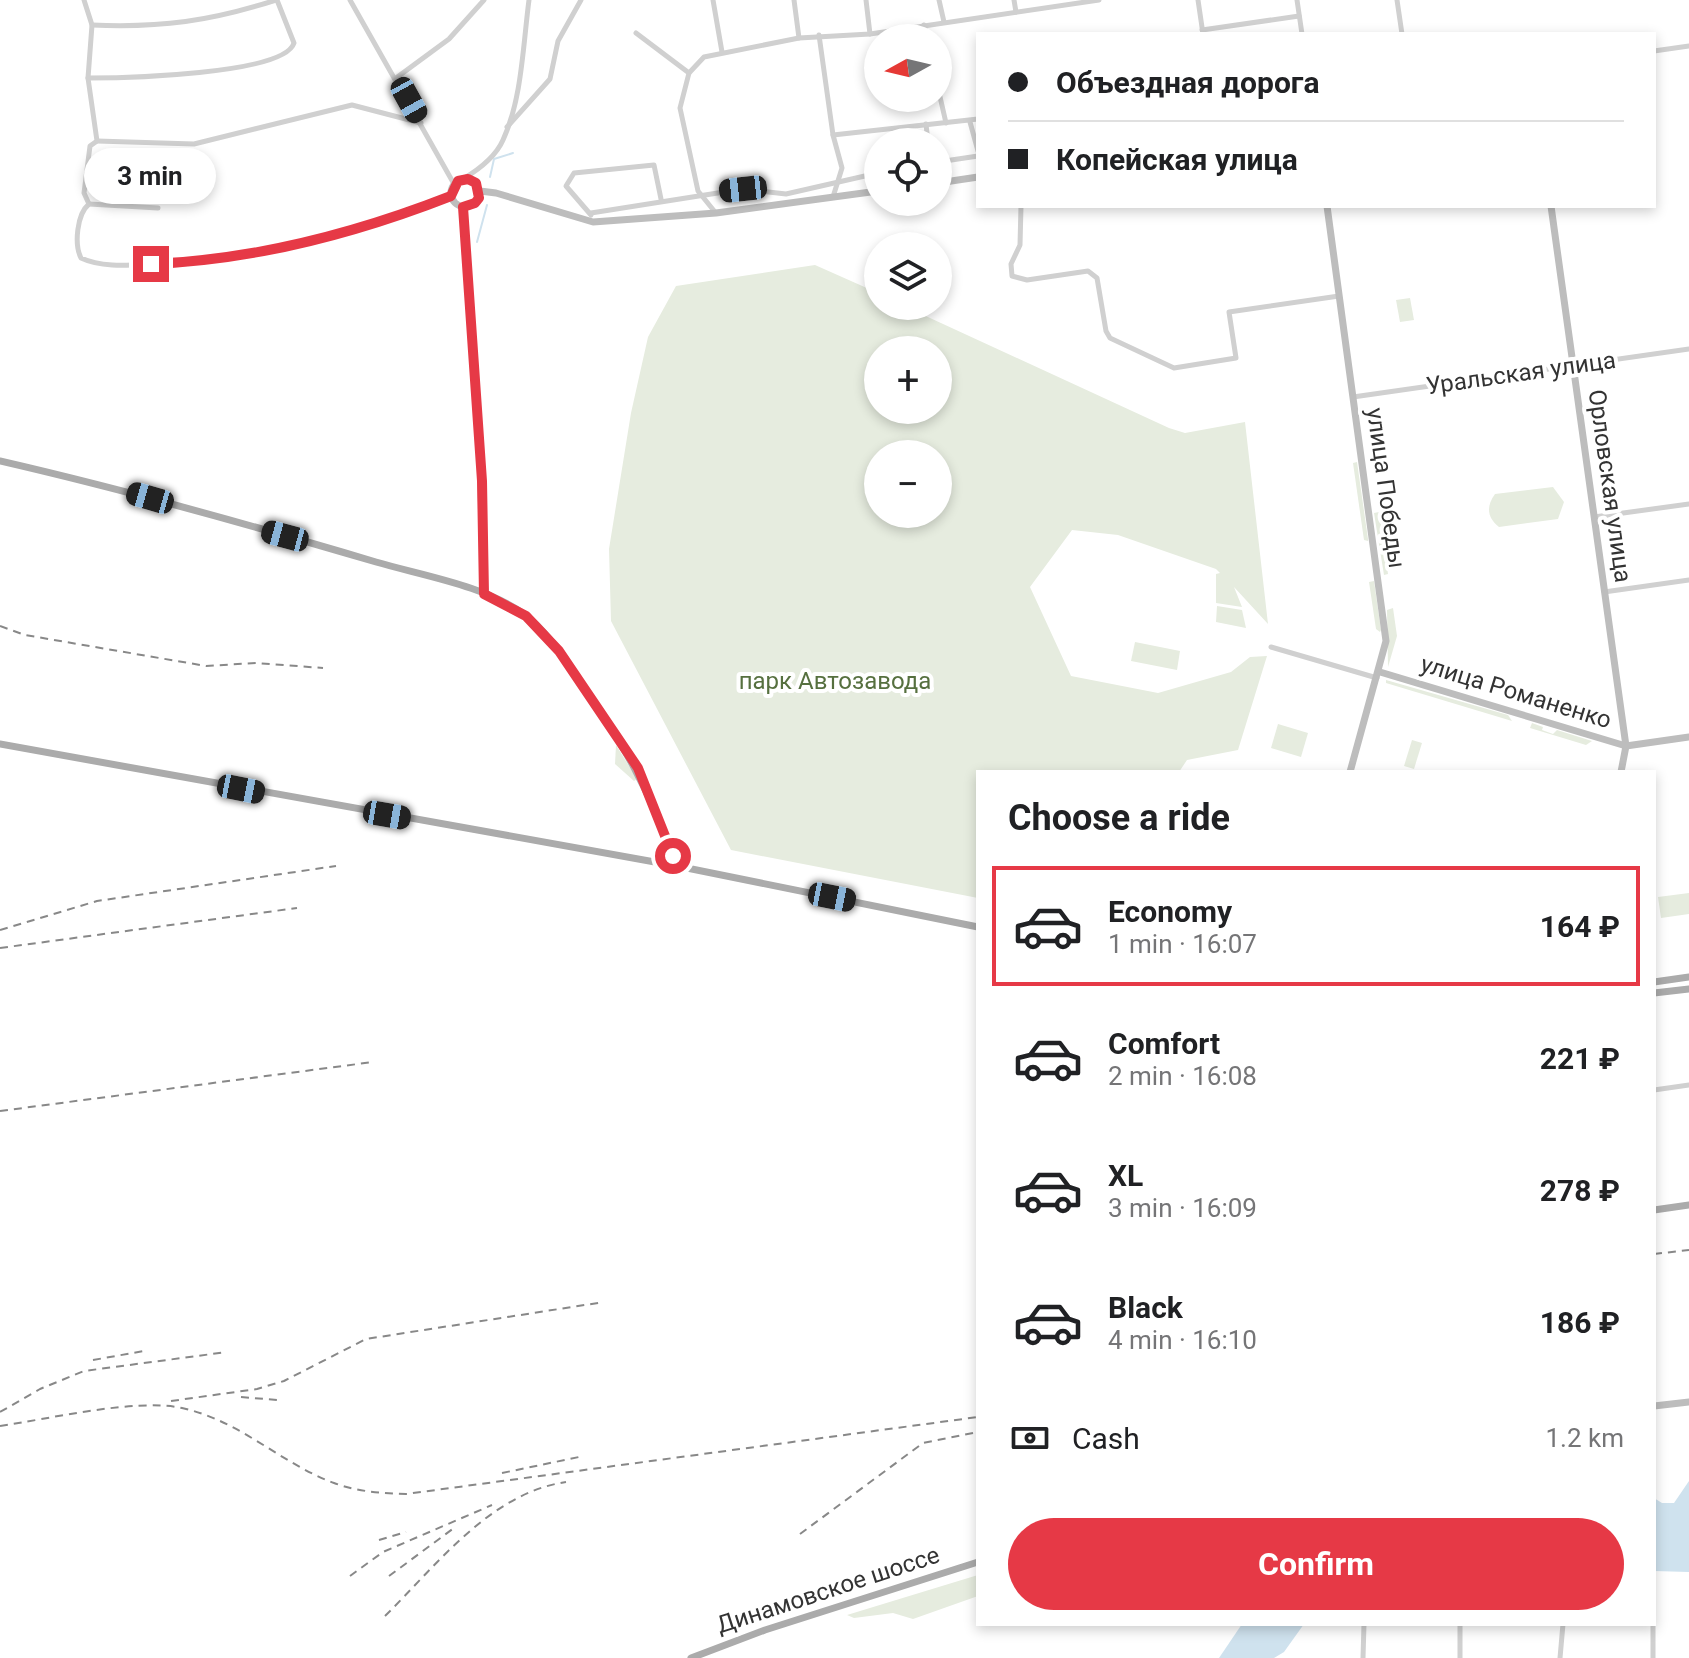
<!DOCTYPE html>
<meta charset="utf-8">
<style>
:root{--surface:#fff;--page:#f2f2f2;--text:#202124;--muted:#757577;--line:#e0e0e0;--accent:#e63946}
body{margin:0;font-family:Roboto,sans-serif;background:var(--page);color:var(--text);height:100vh;display:flex;flex-direction:column;font-size:30px;white-space:nowrap}
*{box-sizing:border-box;margin:0}
p{font-size:26px;color:var(--muted)}
.icon{flex:none;width:44px;height:44px;fill:none;stroke:currentColor;stroke-width:2;stroke-linecap:round;stroke-linejoin:round}
.map{position:relative;flex:1;overflow:hidden}
.drawer{position:absolute;left:976px;top:770px;width:680px;height:856px;display:flex;flex-direction:column;background:var(--surface);border-radius:0px;box-shadow:0 4px 12px #0003}
.drawer>*{flex:none}
.hud{position:absolute;left:976px;top:32px;width:680px;height:176px;border-radius:0px;box-shadow:0 4px 12px #0003;display:grid;align-content:center;height:176px;padding:0 32px;background:var(--surface)}
.needle{width:52px;rotate:262deg}
.controls{position:absolute;left:864px;top:24px;display:grid;gap:16px}
.controls a{display:grid;place-items:center;width:88px;height:88px;border-radius:50%;background:var(--surface);box-shadow:0 4px 12px #0003;font-size:40px}
.end{position:absolute;width:36px;height:36px;margin:-18px;border:10px solid #e63946;background:#fff;box-shadow:0 0 0 4px #fff}
.from{border-radius:50%}
.bubble{position:absolute;height:56px;border-radius:28px;background:var(--surface);box-shadow:0 4px 12px #0003;font-size:26px;font-weight:700;line-height:56px;text-align:center}
.car{position:absolute;width:24px;height:48px;margin:-24px -12px;border-radius:10px;box-shadow:0 0 6px 2px #0007;background:linear-gradient(#222 24%,#8ab4d8 0 40%,#222 0 76%,#8ab4d8 0 86%,#222 0)}
.hud b{display:flex;align-items:center;gap:28px;height:76px;font-size:30px}
.hud b+b{border-top:2px solid var(--line)}
.hud i{width:20px;height:20px;background:var(--text)}
ul{padding:0;list-style:none}
li{display:flex;align-items:center;gap:24px;height:120px;margin:0 16px 12px;padding:0 16px;border:4px solid transparent;border-radius:0px}
li div{flex:1}
li b{display:block;font-size:30px}
li em{font-style:normal;font-weight:700}
li.selected{border-color:var(--accent)}
li>.icon{width:72px;height:72px;stroke-width:1.5}
h2{padding:0 32px;font-size:36px;line-height:96px}
.pay{display:flex;align-items:center;gap:20px;height:88px;padding:0 32px;font-size:30px}
.pay p{margin-inline-start:auto}
.action{display:flex;gap:16px;margin-top:auto;padding:16px 32px}
.action a{flex:1;height:92px;border-radius:48px;background:var(--accent);color:#fff;font-size:32px;font-weight:700;line-height:92px;text-align:center}
.map>svg:first-child{display:block}
</style>
<div class="map">
<svg width="1689" height="1658" viewBox="0 0 1689 1658">
<rect width="100%" height="100%" fill="#fff"/>
<g fill="#e6ecdf" fill-rule="evenodd">
<path d="M815,265L878,293V306H904L1169,428L1185,433L1245,422L1268,624L1234,587L1242,607L1216,603V574L1220,573L1216,569L1118,535L1072,530L1030,587L1071,676L1158,693L1231,672L1250,657L1267,656L1238,750L1187,760L1179,772H978V898L731,850L611,621L609,549L631,413L648,337L676,286ZM878,350H938V410H878ZM878,454H938V514H878Z"/>
<path d="M1410,298L1414,320L1400,322L1396,300Z"/>
<path d="M1357,462L1368,539V541L1364,540L1353,463Z"/>
<path d="M1553,487L1564,502L1558,519L1499,527C1487,518 1486,506 1495,494Z"/>
<path d="M1379,512L1388,574L1384,575L1374,513Z"/>
<path d="M1374,581L1381,630L1380,632L1376,629L1369,582Z"/>
<path d="M1217,606L1242,610L1246,628L1216,622Z"/>
<path d="M1393,608L1397,636L1388,667L1387,610Z"/>
<path d="M1135,642L1180,651L1177,670L1131,661Z"/>
<path d="M1386,680L1508,715L1512,721L1386,683Z"/>
<path d="M1532,723L1543,727L1542,730L1553,734L1557,730L1592,741L1586,745L1530,728Z"/>
<path d="M1278,724L1308,733L1301,757L1271,748Z"/>
<path d="M1412,740L1422,743L1414,769L1404,766Z"/>
<path d="M616,745L637,779L634,781L615,764Z"/>
<path d="M1689,893V914L1661,918L1658,897Z"/>
<path d="M978,1575V1596L913,1619L893,1613L854,1618L847,1615Z"/>
</g>
<g fill="#cfe2ee">
<path d="M1689,1481V1572L1654,1571V1498L1662,1503H1674Z"/>
<path d="M1242,1624H1304L1284,1652L1274,1658H1219Z"/>
</g>
<g fill="none" stroke-linecap="round" stroke-linejoin="round">
<g stroke="#cfe2ee" stroke-width="2">
<path d="M490,177L494,159L513,153"/>
<path d="M477,242L487,205"/>
</g>
<g stroke="#d0d0d0" stroke-width="5">
<path d="M84,0L92,25L88,78L97,141L90,146L84,193L89,204C77,214 74,244 81,258C102,268 131,265 154,264C258,260 354,232 451,196"/>
<path d="M350,0L454,184"/>
<path d="M713,0L722,52"/>
<path d="M794,0L799,38"/>
<path d="M866,0L870,34"/>
<path d="M939,0L944,22"/>
<path d="M1014,0L1016,12"/>
<path d="M1198,0L1203,34"/>
<path d="M1297,0L1302,34"/>
<path d="M1397,0L1402,34"/>
<path d="M92,25C161,28 211,21 276,0"/>
<path d="M924,25L927,38"/>
<path d="M1202,30L1299,16"/>
<path d="M636,33L689,73"/>
<path d="M819,35L833,135L842,168L833,197"/>
<path d="M1654,51L1689,46"/>
<path d="M88,78C120,78 284,75 294,43L277,0"/>
<path d="M396,78L449,39L484,0"/>
<path d="M938,88L946,123"/>
<path d="M970,122L978,151"/>
<path d="M926,124L928,142"/>
<path d="M507,127L550,79L558,41L581,0"/>
<path d="M833,135L978,119"/>
<path d="M97,141L194,144L352,105L421,123"/>
<path d="M938,162L978,156"/>
<path d="M463,179C478,170 496,156 503,140C522,99 523,45 529,0"/>
<path d="M89,204L158,208"/>
<path d="M1021,206L1020,245L1011,264L1012,276L1027,280L1088,271L1097,278L1106,331L1110,338L1174,368L1236,358L1229,312L1339,296"/>
<path d="M715,212L698,191L680,108L689,73L704,57L799,38L870,34L1099,0"/>
<path d="M591,213L743,189L786,194L878,173"/>
<path d="M591,215L566,186L574,173L654,165L661,199"/>
<path d="M1353,397L1689,349"/>
<path d="M1594,517L1689,504"/>
<path d="M1604,592L1689,580"/>
<path d="M1271,647L1377,678"/>
<path d="M1654,1090L1689,1085"/>
<path d="M1653,1624V1658"/>
<path d="M1363,1658L1364,1624"/>
<path d="M1460,1658V1624"/>
<path d="M1560,1658L1563,1624"/>
</g>
<g stroke="#bdbdbd" stroke-width="7">
<circle cx="465" cy="193" r="14"/>
<path d="M938,183L978,177"/>
<path d="M480,191L496,193L593,222L716,213L878,191"/>
<path d="M1327,206L1386,641L1350,772"/>
<path d="M1551,206L1626,746L1621,772"/>
<path d="M463,207L480,451L484,594"/>
<path d="M1380,672L1626,746L1689,737"/>
<path d="M1654,1406L1689,1402"/>
</g>
<g stroke="#ababab" stroke-width="7">
<path d="M0,461C126,490 251,525 376,562C424,576 483,585 524,614C547,631 562,656 578,679C624,744 650,791 677,866"/>
<path d="M0,744L677,866L978,927"/>
<path d="M1654,982L1689,977"/>
<path d="M1654,993L1689,989"/>
<path d="M1654,1210L1689,1205"/>
<path d="M691,1658L765,1630L978,1562"/>
</g>
<g stroke="#888" stroke-width="2" stroke-dasharray="8 6" stroke-linecap="butt">
<path d="M0,626L25,635L206,666L256,663L323,668"/>
<path d="M0,930L97,901L336,866"/>
<path d="M0,948L297,908"/>
<path d="M0,1111L373,1062"/>
<path d="M1654,1254L1689,1250"/>
<path d="M93,1360L144,1351"/>
<path d="M241,1397L277,1400"/>
<path d="M171,1401L257,1389L284,1381L366,1339L604,1302"/>
<path d="M0,1412L40,1389L84,1371L227,1352"/>
<path d="M0,1426C49,1419 135,1398 182,1408C241,1421 280,1463 334,1483C358,1492 381,1493 406,1494L978,1417"/>
<path d="M502,1473L579,1457"/>
<path d="M800,1534L923,1443L978,1432"/>
<path d="M379,1540L406,1532"/>
<path d="M350,1576L383,1552L492,1505"/>
<path d="M389,1576L454,1528"/>
<path d="M385,1616C436,1566 490,1493 566,1482"/>
</g>
</g>
<g fill="none" stroke-linecap="round" stroke-linejoin="round">
<path stroke="#e63946" stroke-width="10" d="M151,264C255,260 354,234 451,196L458,181L468,179L476,183L479,198L475,203L463,207L482,481L484,594L526,616L559,651L638,768L673,856"/>
</g>
<g text-anchor="middle" dominant-baseline="central" stroke-width="8" stroke-linejoin="round" paint-order="stroke">
<g font-size="24" fill="#333" stroke="#fff">
<text transform="translate(1521 373) rotate(-8)">Уральская улица</text>
<text transform="translate(1610 486) rotate(82)">Орловская улица</text>
<text transform="translate(1386 488) rotate(82)">улица Победы</text>
<text transform="translate(1516 692) rotate(17)">улица Романенко</text>
<text transform="translate(828 1590) rotate(-18)">Динамовское шоссе</text>
</g>
<g font-size="24" fill="#56703f" stroke="#fff">
<text x="835" y="681">парк Автозавода</text>
</g>
</g>
</svg>
<div class="controls">
<a><svg class="needle" viewBox="-14 -14 28 28"><path d="M0-13l5 13h-10z" fill="#e53935"/><path d="M0 13l5-13h-10z" fill="#757577"/></svg></a>
<a><svg class="icon" aria-label="locate" viewBox="0 0 24 24"><circle cx="12" cy="12" r="6"/><path d="M12 2v4M12 18v4M2 12h4M18 12h4"/></svg></a>
<a><svg class="icon" aria-label="layers" viewBox="0 0 24 24"><path d="M12 4l9 5-9 5-9-5zM3 14l9 5 9-5"/></svg></a>
<a>+</a>
<a>−</a>
</div>
<i class="end from" style="left:673px;top:856px"></i>
<i class="end" style="left:151px;top:264px"></i>
<div class="bubble" style="left:84px;top:148px;width:132px">3 min</div>
<i class="car" style="left:409px;top:100px;rotate:151deg"></i>
<i class="car" style="left:743px;top:189px;rotate:264deg"></i>
<i class="car" style="left:150px;top:498px;rotate:286deg"></i>
<i class="car" style="left:285px;top:536px;rotate:285deg"></i>
<i class="car" style="left:241px;top:789px;rotate:101deg"></i>
<i class="car" style="left:387px;top:815px;rotate:100deg"></i>
<i class="car" style="left:832px;top:897px;rotate:101deg"></i>
<div class="hud">
<b><i class="from"></i>Объездная дорога</b>
<b><i></i>Копейская улица</b>
</div>
<section class="drawer">
<h2>Choose a ride</h2>
<ul>
<li class="selected"><svg class="icon" aria-label="car" viewBox="0 0 24 24"><path d="M5 17H2v-5l4-1 3-4h7l3 4 3 1v5h-3M9 17h6M6 11h13"/><circle cx="7" cy="17" r="2"/><circle cx="17" cy="17" r="2"/></svg><div><b>Economy</b><p>1 min · 16:07</p></div><em>164 ₽</em></li>
<li><svg class="icon" aria-label="car" viewBox="0 0 24 24"><path d="M5 17H2v-5l4-1 3-4h7l3 4 3 1v5h-3M9 17h6M6 11h13"/><circle cx="7" cy="17" r="2"/><circle cx="17" cy="17" r="2"/></svg><div><b>Comfort</b><p>2 min · 16:08</p></div><em>221 ₽</em></li>
<li><svg class="icon" aria-label="car" viewBox="0 0 24 24"><path d="M5 17H2v-5l4-1 3-4h7l3 4 3 1v5h-3M9 17h6M6 11h13"/><circle cx="7" cy="17" r="2"/><circle cx="17" cy="17" r="2"/></svg><div><b>XL</b><p>3 min · 16:09</p></div><em>278 ₽</em></li>
<li><svg class="icon" aria-label="car" viewBox="0 0 24 24"><path d="M5 17H2v-5l4-1 3-4h7l3 4 3 1v5h-3M9 17h6M6 11h13"/><circle cx="7" cy="17" r="2"/><circle cx="17" cy="17" r="2"/></svg><div><b>Black</b><p>4 min · 16:10</p></div><em>186 ₽</em></li>
</ul>
<div class="pay"><svg class="icon" aria-label="cash" viewBox="0 0 24 24"><path d="M3 7h18v10H3z"/><circle cx="12" cy="12" r="2"/></svg>Cash<p>1.2 km</p></div>
<div class="action"><a>Confirm</a></div>
</section>
</div>
